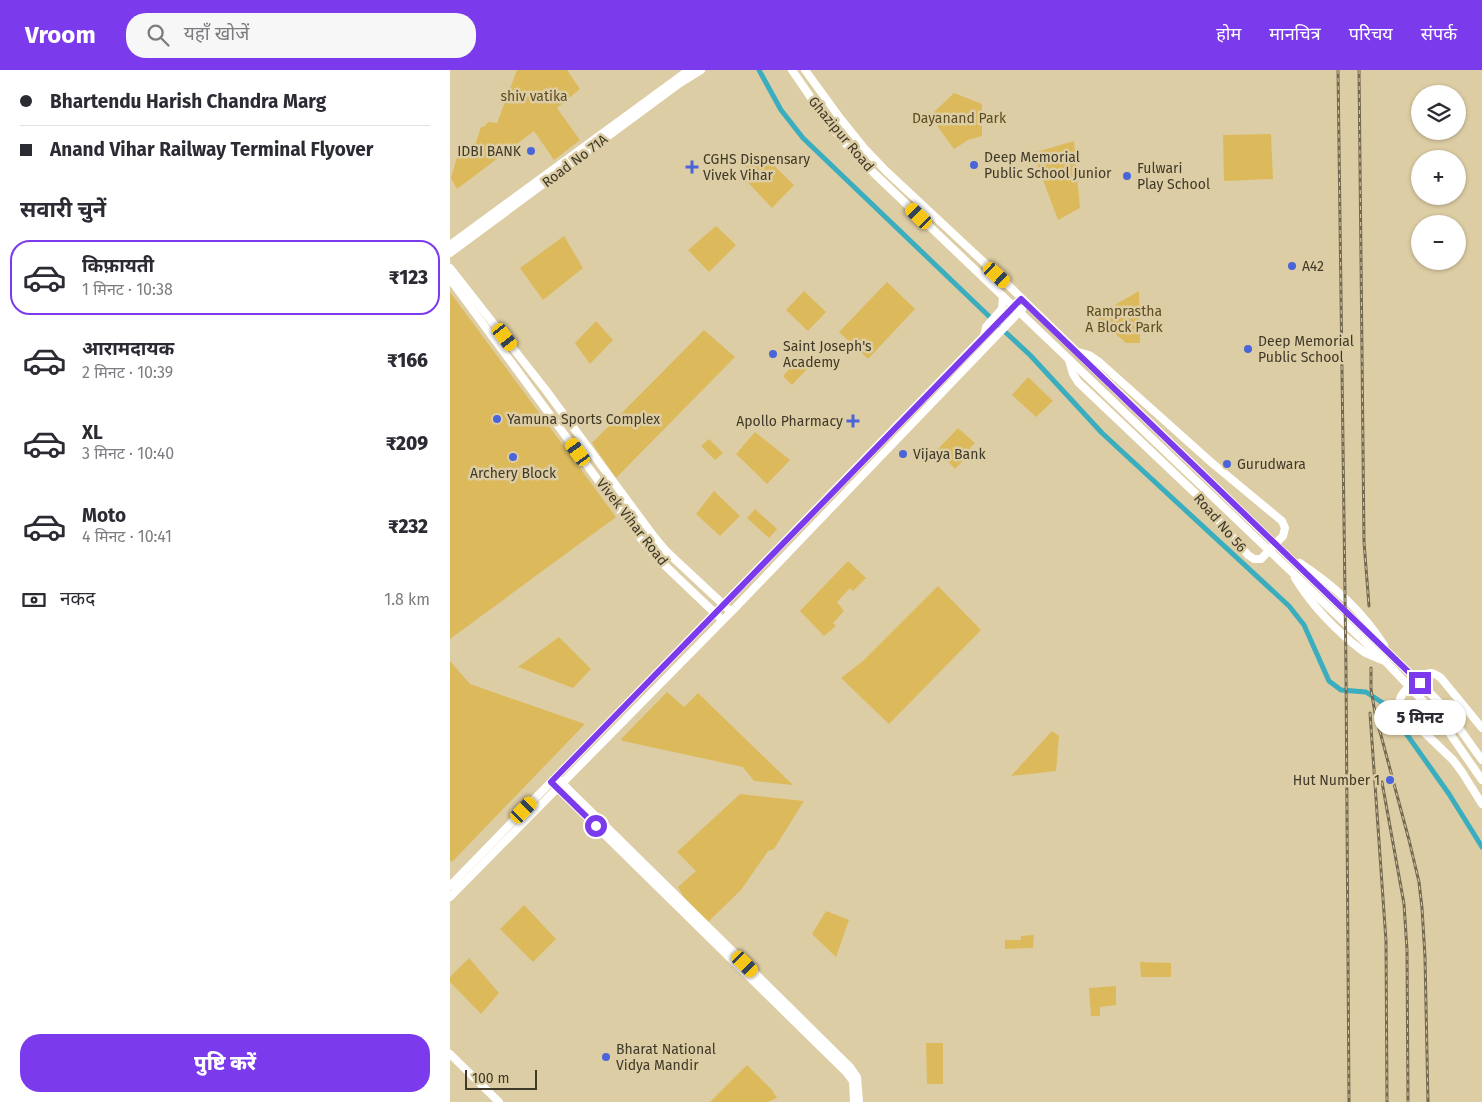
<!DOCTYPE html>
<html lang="hi">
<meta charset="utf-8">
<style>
:root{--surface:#fff;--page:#f7f7f7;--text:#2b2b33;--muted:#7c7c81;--line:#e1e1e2;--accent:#7c3aed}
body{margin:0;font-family:"Fira Sans","Noto Sans Devanagari",sans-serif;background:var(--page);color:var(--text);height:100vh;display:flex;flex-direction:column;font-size:19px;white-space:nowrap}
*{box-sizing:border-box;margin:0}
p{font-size:16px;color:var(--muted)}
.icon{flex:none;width:28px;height:28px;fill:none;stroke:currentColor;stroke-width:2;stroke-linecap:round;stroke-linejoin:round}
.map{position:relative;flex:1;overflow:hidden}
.panel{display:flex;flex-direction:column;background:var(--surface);width:450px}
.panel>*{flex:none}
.hud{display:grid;align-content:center;height:110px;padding:0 20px;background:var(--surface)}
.fabs{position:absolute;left:961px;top:15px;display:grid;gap:10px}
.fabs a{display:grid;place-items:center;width:55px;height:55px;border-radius:50%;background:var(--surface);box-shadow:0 1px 4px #0004;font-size:25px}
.scale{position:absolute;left:15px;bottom:12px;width:72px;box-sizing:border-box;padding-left:5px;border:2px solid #3f3929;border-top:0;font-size:14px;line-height:18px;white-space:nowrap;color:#3f3929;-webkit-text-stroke:4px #ddcda4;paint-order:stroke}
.end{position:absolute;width:22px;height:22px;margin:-11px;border:6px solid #7c3aed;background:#fff;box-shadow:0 0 0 2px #fff}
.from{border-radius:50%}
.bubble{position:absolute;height:35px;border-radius:18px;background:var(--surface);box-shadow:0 1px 4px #0004;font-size:16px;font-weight:800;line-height:35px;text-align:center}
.car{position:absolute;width:15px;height:30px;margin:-15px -8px;border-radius:6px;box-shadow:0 0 4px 1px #0007;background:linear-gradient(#f5c518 24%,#345 0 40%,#f5c518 0 76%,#345 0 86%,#f5c518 0)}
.hud b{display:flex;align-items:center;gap:18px;height:48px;font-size:19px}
.hud b+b{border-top:1px solid var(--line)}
.hud i{width:12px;height:12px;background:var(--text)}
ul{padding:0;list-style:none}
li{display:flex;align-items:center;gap:15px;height:75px;margin:0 10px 8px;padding:0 10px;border:2px solid transparent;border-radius:20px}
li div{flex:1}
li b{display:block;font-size:19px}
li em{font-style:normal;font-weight:800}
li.on{border-color:var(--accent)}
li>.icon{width:45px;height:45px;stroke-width:1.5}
h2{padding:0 20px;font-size:22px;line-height:60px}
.pay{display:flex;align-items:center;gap:12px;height:55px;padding:0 20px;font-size:19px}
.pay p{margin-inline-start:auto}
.action{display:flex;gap:10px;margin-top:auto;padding:10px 20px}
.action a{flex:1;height:58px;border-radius:20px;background:var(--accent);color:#fff;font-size:20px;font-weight:800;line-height:58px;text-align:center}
header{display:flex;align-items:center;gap:30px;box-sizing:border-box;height:70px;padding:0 25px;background:var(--accent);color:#fff}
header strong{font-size:24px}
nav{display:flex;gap:28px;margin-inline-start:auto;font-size:18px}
.search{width:350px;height:45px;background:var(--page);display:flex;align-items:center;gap:12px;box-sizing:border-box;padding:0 18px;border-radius:20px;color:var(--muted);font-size:19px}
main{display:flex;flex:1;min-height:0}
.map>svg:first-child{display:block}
</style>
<header>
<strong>Vroom</strong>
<div class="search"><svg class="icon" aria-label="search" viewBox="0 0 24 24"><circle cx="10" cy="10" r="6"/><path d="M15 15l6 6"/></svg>यहाँ खोजें</div>
<nav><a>होम</a><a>मानचित्र</a><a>परिचय</a><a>संपर्क</a></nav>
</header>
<main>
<section class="panel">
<div class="hud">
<b><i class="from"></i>Bhartendu Harish Chandra Marg</b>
<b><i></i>Anand Vihar Railway Terminal Flyover</b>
</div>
<h2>सवारी चुनें</h2>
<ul>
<li class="on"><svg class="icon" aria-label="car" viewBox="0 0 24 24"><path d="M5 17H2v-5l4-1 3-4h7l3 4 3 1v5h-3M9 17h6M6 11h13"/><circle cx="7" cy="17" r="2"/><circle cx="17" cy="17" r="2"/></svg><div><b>किफ़ायती</b><p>1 मिनट · 10:38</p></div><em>₹123</em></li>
<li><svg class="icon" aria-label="car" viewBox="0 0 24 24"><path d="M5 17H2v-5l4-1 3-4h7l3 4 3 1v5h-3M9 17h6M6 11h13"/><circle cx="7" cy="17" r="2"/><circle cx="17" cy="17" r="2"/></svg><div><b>आरामदायक</b><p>2 मिनट · 10:39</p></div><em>₹166</em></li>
<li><svg class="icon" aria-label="car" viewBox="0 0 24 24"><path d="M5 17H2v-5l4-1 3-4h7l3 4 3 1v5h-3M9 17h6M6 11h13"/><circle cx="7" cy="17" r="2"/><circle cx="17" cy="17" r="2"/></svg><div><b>XL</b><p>3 मिनट · 10:40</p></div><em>₹209</em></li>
<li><svg class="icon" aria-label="car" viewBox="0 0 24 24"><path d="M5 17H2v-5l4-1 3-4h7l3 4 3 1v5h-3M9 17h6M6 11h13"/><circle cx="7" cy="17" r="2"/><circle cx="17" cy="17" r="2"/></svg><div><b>Moto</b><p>4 मिनट · 10:41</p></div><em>₹232</em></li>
</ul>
<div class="pay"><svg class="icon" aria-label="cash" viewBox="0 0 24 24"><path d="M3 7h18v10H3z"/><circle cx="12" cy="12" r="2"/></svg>नकद<p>1.8 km</p></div>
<div class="action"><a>पुष्टि करें</a></div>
</section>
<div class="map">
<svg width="1032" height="1032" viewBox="0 0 1032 1032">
<rect width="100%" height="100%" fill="#ddcda4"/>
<g fill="#dcba5c">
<path d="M67,0H117L130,19L107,38L130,70L104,90L84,61L7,119L1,108L10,77L24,78L31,57L35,56L38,52L47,53Z"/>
<path d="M504,23L532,34V66L518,70L504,79L480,46Z"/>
<path d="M821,64L823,109L774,111L773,65Z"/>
<path d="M624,71L630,138L608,150L583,83Z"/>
<path d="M312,84L344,115L322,138L289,103Z"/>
<path d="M266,156L286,175L259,202L238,180Z"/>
<path d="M114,166L133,198L93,230L70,198Z"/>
<path d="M437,212L465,239L418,289L389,262Z"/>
<path d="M354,221L376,242L358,261L336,240Z"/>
<path d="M689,221L690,273H676L648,249L668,233Z"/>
<path d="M0,222L166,447L0,569Z"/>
<path d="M146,251L163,270L140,294L125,273Z"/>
<path d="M254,260L285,287L166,408L142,373Z"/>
<path d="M348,289L358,298L342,315L333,306Z"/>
<path d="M578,307L603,331L586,347L562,325Z"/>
<path d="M508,358L525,373L520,378L522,381L505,399L487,380Z"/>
<path d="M305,362L340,390L317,414L286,384Z"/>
<path d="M259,369L273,383L265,390L251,376Z"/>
<path d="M264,421L290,446L270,466L246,444Z"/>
<path d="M305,439L327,459L319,468L297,448Z"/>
<path d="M398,491L416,508L403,521L400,518L387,532L394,541L383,553L386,556L374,566L350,541Z"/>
<path d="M488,516L531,560L439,654L391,608L413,591Z"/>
<path d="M109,567L141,599L123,618L68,597Z"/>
<path d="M0,591L20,614L135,654L2,792L0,790Z"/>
<path d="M217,622L234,637L248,623L343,715L304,711L293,697L173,671L171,669Z"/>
<path d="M602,661L609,666L606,701L561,706Z"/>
<path d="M290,724L354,731L324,779L318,781L291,820L258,852L233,826L228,817L246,801L227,782Z"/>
<path d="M74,835L106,869L83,892L50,859Z"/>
<path d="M376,841L399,850L386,887L362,864Z"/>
<path d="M584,865L583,878L555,879V870H571V866Z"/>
<path d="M19,888L49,923L31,944L0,912V907Z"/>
<path d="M690,892L721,893V907H691Z"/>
<path d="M666,916V935L650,937V946H641L639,918Z"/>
<path d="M476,973H493V1014H477Z"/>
<path d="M297,995L322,1020L327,1028L318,1032H260Z"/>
</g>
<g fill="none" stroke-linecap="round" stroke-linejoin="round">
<g stroke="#3aadbe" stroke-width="5">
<path d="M309,0L331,40L353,68L545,252"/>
<path d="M551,258L580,285L652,363L839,536L854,555L879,611L891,620L916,622L936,635L999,724L1032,777"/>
</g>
<g stroke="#fff" stroke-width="8">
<path d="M342,0L381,57L407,87L936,592L989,648L1032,710"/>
<path d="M355,0L390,48L414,78L436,101L556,213L822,471L970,613L994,637L1032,690"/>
<path d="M0,175L239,0"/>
<path d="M0,183L230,13L251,0"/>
<path d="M0,198L95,319L202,464L216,481L277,538"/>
<path d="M0,209L192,470L206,487L269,547"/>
<path d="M534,266L536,257L552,239L553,227"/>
<path d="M619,290L623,304L628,312L746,424L798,485L804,489H811L833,466L835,458L832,451L762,393L648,291L639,285L628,282"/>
<path d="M850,493C882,514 913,542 934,575"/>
<path d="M845,508C862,536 888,563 914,582C919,585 926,587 932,590"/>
<path d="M1032,658L991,608C987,605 984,603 980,603C972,604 952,621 950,629C948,634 950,636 952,641L1003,690L1012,702L1032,734"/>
<path d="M109,710L400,997L407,1007L409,1032"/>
<path d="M105,716L397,1003L403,1011L404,1032"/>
<path d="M0,816L566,233"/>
<path d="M0,827L285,538L572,239"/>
<path d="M0,984L49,1032"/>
</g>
<defs>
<g id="rail">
<path d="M888,0L896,600L899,1032"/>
<path d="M909,0L914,472L919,536"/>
<path d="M921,598V619L925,643L959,770L969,812L972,838L975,887L978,1032"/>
<path d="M920,643L936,871L937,1032"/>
<path d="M932,712L954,834L957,880L958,1032"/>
</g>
</defs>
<use href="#rail" stroke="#736a51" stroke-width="3"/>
<use href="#rail" stroke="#ddcda4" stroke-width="1" stroke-dasharray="4" stroke-linecap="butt"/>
</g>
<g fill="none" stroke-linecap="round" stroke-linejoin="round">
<path stroke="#7c3aed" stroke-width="6" d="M146,756L101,712L571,229L970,613"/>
</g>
<g fill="#4965d9" stroke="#ddcda4" stroke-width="2">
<circle cx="81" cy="81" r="5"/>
<circle cx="524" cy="95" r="5"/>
<path d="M239.5 89.5h5v5h5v5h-5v5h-5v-5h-5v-5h5z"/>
<circle cx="677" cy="106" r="5"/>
<circle cx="842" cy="196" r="5"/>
<circle cx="798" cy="279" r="5"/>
<circle cx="323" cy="284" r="5"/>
<circle cx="47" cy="349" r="5"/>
<path d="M400.5 343.5h5v5h5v5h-5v5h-5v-5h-5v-5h5z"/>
<circle cx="453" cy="384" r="5"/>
<circle cx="63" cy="387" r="5"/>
<circle cx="777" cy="394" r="5"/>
<circle cx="940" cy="710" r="5"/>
<circle cx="156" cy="987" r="5"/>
</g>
<g text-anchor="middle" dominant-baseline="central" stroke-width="5" stroke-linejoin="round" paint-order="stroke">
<g font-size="14" fill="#5d4d23" stroke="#ddcda4">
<text x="84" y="26">shiv vatika</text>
<text x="509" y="48">Dayanand Park</text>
<text x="674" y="241">Ramprastha<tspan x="674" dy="16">A Block Park</tspan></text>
</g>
<g font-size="14" fill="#3f3929" stroke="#ddcda4">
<text transform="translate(391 64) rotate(50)">Ghazipur Road</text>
<text transform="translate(125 91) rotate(-37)">Road No 71A</text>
<text transform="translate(182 452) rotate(52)">Vivek Vihar Road</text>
<text transform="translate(770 453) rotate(49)">Road No 56</text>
</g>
<g font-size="14" fill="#3f3929" stroke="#ddcda4" text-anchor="start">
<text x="71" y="81" text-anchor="end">IDBI BANK</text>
<text x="534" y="87">Deep Memorial<tspan x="534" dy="16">Public School Junior</tspan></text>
<text x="253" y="89">CGHS Dispensary<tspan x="253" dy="16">Vivek Vihar</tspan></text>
<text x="687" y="98">Fulwari<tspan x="687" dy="16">Play School</tspan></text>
<text x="852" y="196">A42</text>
<text x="808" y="271">Deep Memorial<tspan x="808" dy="16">Public School</tspan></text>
<text x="333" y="276">Saint Joseph's<tspan x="333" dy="16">Academy</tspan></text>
<text x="57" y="349">Yamuna Sports Complex</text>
<text x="393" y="351" text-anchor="end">Apollo Pharmacy</text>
<text x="463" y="384">Vijaya Bank</text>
<text x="787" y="394">Gurudwara</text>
<text x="63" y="403" text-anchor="middle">Archery Block</text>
<text x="930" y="710" text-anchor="end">Hut Number 1</text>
<text x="166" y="979">Bharat National<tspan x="166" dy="16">Vidya Mandir</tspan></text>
</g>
</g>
</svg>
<div class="fabs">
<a><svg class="icon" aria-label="layers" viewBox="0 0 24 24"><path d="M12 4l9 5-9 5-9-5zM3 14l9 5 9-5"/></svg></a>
<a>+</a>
<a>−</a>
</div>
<div class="scale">100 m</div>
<i class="end from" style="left:146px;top:756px"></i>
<i class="end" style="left:970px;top:613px"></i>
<div class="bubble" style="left:924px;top:630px;width:92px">5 मिनट</div>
<i class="car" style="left:469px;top:146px;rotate:314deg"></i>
<i class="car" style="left:547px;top:205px;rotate:132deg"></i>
<i class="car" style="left:55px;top:267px;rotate:143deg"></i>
<i class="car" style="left:128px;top:382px;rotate:324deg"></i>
<i class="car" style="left:74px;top:740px;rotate:44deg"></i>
<i class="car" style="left:295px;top:894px;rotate:135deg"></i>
</div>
</main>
